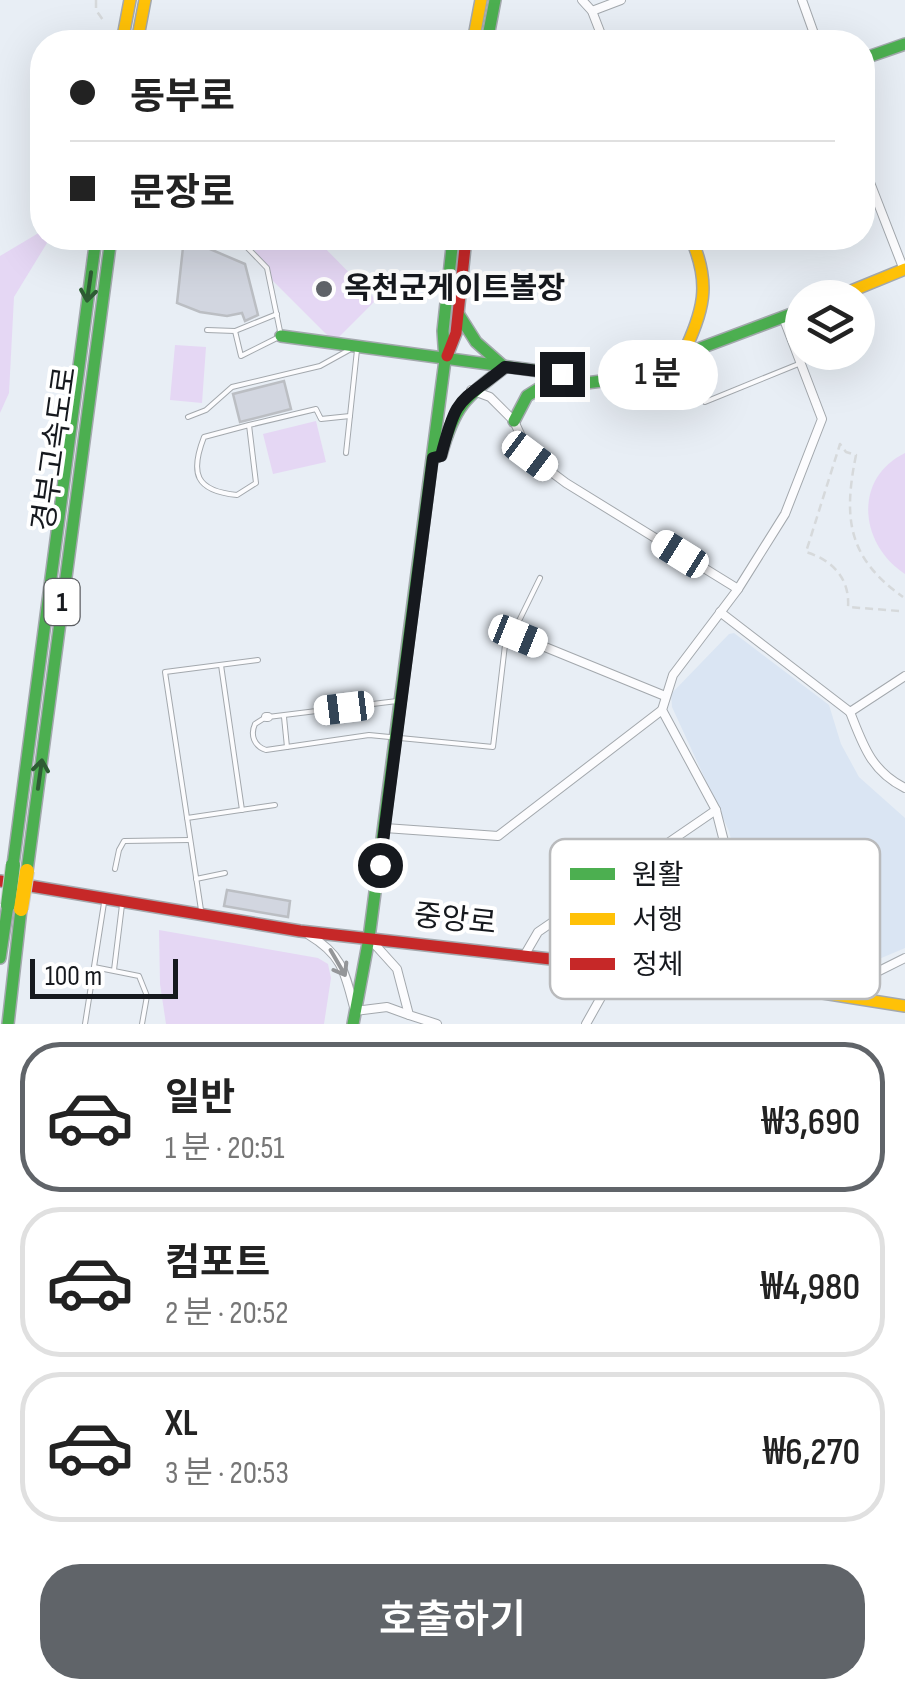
<!DOCTYPE html>
<html lang="ko">
<meta charset="utf-8">
<style>
:root{--surface:#fff;--page:#f6f6f6;--text:#222;--muted:#767676;--line:#e0e0e0;--accent:#606469}
body{margin:0;font-family:"Sofia Sans Condensed","Noto Sans KR",sans-serif;background:var(--page);color:var(--text);height:100vh;display:flex;flex-direction:column;font-size:38px;white-space:nowrap}
*{box-sizing:border-box;margin:0}
p{font-size:32px;color:var(--muted)}
.icon{flex:none;width:55px;height:55px;fill:none;stroke:currentColor;stroke-width:2;stroke-linecap:round;stroke-linejoin:round}
.map{position:relative;height:1024px;overflow:hidden}
.details{display:flex;flex-direction:column;background:var(--surface);flex:1}
.details>*{flex:none}
.hud{position:absolute;left:30px;top:30px;width:845px;height:220px;border-radius:40px;box-shadow:0 10px 40px #0002;display:grid;align-content:center;height:220px;padding:0 40px;background:var(--surface)}
.buttons{position:absolute;left:785px;top:280px;display:grid;gap:20px}
.buttons a{display:grid;place-items:center;width:90px;height:90px;border-radius:50%;background:var(--surface);box-shadow:0 10px 40px #0002;font-size:50px}
.scale{position:absolute;left:30px;bottom:25px;width:148px;box-sizing:border-box;padding-left:10px;border:5px solid #16191e;border-top:0;font-size:28px;line-height:35px;white-space:nowrap;color:#16191e;-webkit-text-stroke:8px #fff;paint-order:stroke}
.end{position:absolute;width:45px;height:45px;margin:-22px;border:12px solid #16191e;background:#fff;box-shadow:0 0 0 5px #fff}
.from{border-radius:50%}
.bubble{position:absolute;height:70px;border-radius:35px;background:var(--surface);box-shadow:0 10px 40px #0002;font-size:32px;font-weight:600;line-height:70px;text-align:center}
.car{position:absolute;width:30px;height:60px;margin:-30px -15px;border-radius:12px;box-shadow:0 0 8px 2px #0007;background:linear-gradient(#fff 24%,#345 0 40%,#fff 0 76%,#345 0 86%,#fff 0)}
.hud b{display:flex;align-items:center;gap:35px;height:95px;font-size:38px}
.hud b+b{border-top:2px solid var(--line)}
.hud i{width:25px;height:25px;background:var(--text)}
ul{padding:18px 0 0;list-style:none}
li{display:flex;align-items:center;gap:30px;height:150px;margin:0 20px 15px;padding:0 20px;border:5px solid var(--line);border-radius:40px}
li div{flex:1}
li b{display:block;font-size:38px}
li em{font-style:normal;font-weight:600}
li.selected{border-color:var(--accent)}
li>.icon{width:90px;height:90px;stroke-width:1.5}
.cta{display:flex;gap:20px;margin-top:auto;padding:20px 40px}
.cta a{flex:1;height:115px;border-radius:40px;background:var(--accent);color:#fff;font-size:40px;font-weight:600;line-height:115px;text-align:center}
.map>svg:first-child{display:block}
</style>
<div class="map">
<svg width="905" height="1024" viewBox="0 0 905 1024">
<rect width="100%" height="100%" fill="#e8eef5"/>
<path fill="#dae5f3" d="M734,633L829,705L841,744L859,777L905,818V948L872,962L843,930L829,933L803,953L796,973L767,965L753,932L729,831L672,707L671,694L729,634Z"/>
<g fill="#e5d7f4">
<path d="M42,231V238H50L14,297L9,393L0,413V256Z"/>
<path d="M248,238H315L376,300L334,342L271,279Z"/>
<path d="M175,345L206,347L202,403L170,400Z"/>
<path d="M316,421L326,462L273,474L263,434Z"/>
<path d="M905,453V574C860,545 852,479 905,453Z"/>
<path d="M159,930L318,958L328,964L331,978L324,1024H166L160,984Z"/>
</g>
<g fill="#d2d6e0" stroke="#bbbec3" stroke-width="2.5">
<path d="M184,238L245,264L258,315L245,321L242,313L227,316L200,312L177,303Z"/>
<path d="M284,381L291,409L240,422L233,394Z"/>
<path d="M227,890L290,901L288,917L224,906Z"/>
</g>
<g fill="none" stroke-linecap="round" stroke-linejoin="round">
<defs>
<g id="lane">
<path d="M207,330L235,331L241,356L281,336L267,268L238,238"/>
<path d="M235,331L277,314"/>
<path d="M705,402L801,363"/>
<path d="M188,417L206,410L232,387L320,366L349,350"/>
<path d="M249,425L204,437C190,473 195,491 237,495L256,483L249,425L316,409L321,419L350,416"/>
<path d="M346,453L357,350"/>
<path d="M221,665L242,810"/>
<path d="M266,717L255,724C250,735 254,746 266,750L369,735L493,747L505,645L518,636L516,627L540,578"/>
<path d="M268,717L397,701"/>
<path d="M284,717L287,747"/>
<path d="M187,818L275,805"/>
<path d="M115,869L119,850L124,841L190,840"/>
<path d="M196,879L225,873"/>
<path d="M201,910L165,672L258,660"/>
<path d="M788,958L774,928L806,899"/>
<path d="M94,967L139,976L147,996L142,1024"/>
<path d="M114,970L122,905"/>
<path d="M787,983L788,958L841,907"/>
<path d="M85,1024L104,903"/>
</g>
<g id="street">
<path d="M582,0L592,11L604,42"/>
<path d="M802,0L817,42"/>
<path d="M592,11L621,0"/>
<path d="M862,162L904,270"/>
<path d="M471,390L490,397L514,421L530,456L566,483L738,589"/>
<path d="M720,612L850,712L905,676"/>
<path d="M518,636L665,696"/>
<path d="M850,712C863,745 871,771 905,788"/>
<path d="M266,717H268"/>
<path d="M385,828L498,836L662,710"/>
<path d="M309,935C344,956 345,974 355,1011L387,1007L409,1015"/>
<path d="M369,938L397,969L409,1015L437,1024"/>
<path d="M524,956L538,932L716,810"/>
<path d="M760,983L716,810L662,710L673,675L738,589L785,514L822,419L783,317"/>
<path d="M852,998L869,976L905,958"/>
<path d="M586,1024L618,967"/>
</g>
<g id="fast">
<path d="M487,42L495,0"/>
<path d="M862,59L905,44"/>
<path d="M459,315L476,342L502,365"/>
<path d="M281,336L562,374L586,383L618,379L802,310"/>
<path d="M514,421L527,396L562,374"/>
<path d="M433,458L441,455C455,405 465,398 505,367"/>
<path d="M13,865L96,238"/>
<path d="M27,871L111,238"/>
<path d="M369,938L445,360L443,331L453,238"/>
<path d="M0,958L8,905"/>
<path d="M8,1024L21,909"/>
<path d="M353,1024L369,938"/>
</g>
<g id="slow">
<path d="M122,42L130,0"/>
<path d="M137,42L145,0"/>
<path d="M473,42L481,0"/>
<path d="M834,298L905,269"/>
<path d="M683,355C703,310 712,286 691,238"/>
<path d="M604,965L760,983L905,1006"/>
</g>
<g id="jam">
<path d="M447,356L456,333L466,238"/>
<path d="M0,881L300,931L604,965"/>
</g>
</defs>
<use href="#lane" stroke="#a3a8ad" stroke-width="6"/>
<use href="#street" stroke="#a3a8ad" stroke-width="10"/>
<use href="#fast" stroke="#a3a8ad" stroke-width="14"/>
<use href="#slow" stroke="#a3a8ad" stroke-width="14"/>
<use href="#jam" stroke="#a3a8ad" stroke-width="14"/>
<g stroke="#d6d9db" stroke-width="2.5" stroke-dasharray="8 5" stroke-linecap="butt">
<path d="M96,0V10L105,23"/>
<path d="M899,611L848,607C850,578 832,560 806,552L840,444L846,452L856,455C843,519 848,558 903,597"/>
</g>
<use href="#lane" stroke="#fcfcfe" stroke-width="4"/>
<use href="#street" stroke="#fcfcfe" stroke-width="8"/>
<use href="#fast" stroke="#4caf50" stroke-width="11"/>
<use href="#slow" stroke="#ffc107" stroke-width="11"/>
<use href="#jam" stroke="#c62828" stroke-width="11"/>
<defs>
<path id="fast-bridge" d="M8,905L13,865"/>
<path id="slow-bridge" d="M21,909L27,871"/>
</defs>
<use href="#fast-bridge" stroke="#c8cbce" stroke-width="16" stroke-linecap="butt"/>
<use href="#slow-bridge" stroke="#c8cbce" stroke-width="16" stroke-linecap="butt"/>
<use href="#fast-bridge" stroke="#4caf50" stroke-width="14"/>
<use href="#slow-bridge" stroke="#ffc107" stroke-width="14"/>
</g>
<defs><path id="oneway-shaft" d="M-6 0H5M1.5-3L5.5 0L1.5 3" fill="none" stroke-width="1.6" stroke-linecap="round" stroke-linejoin="round" transform="scale(2.5)"/></defs>
<g stroke="#2e5c34">
<use href="#oneway-shaft" transform="translate(89 287) rotate(98)"/>
<use href="#oneway-shaft" transform="translate(40 774) rotate(-82)"/>
</g>
<use stroke="#949699" href="#oneway-shaft" transform="translate(338 963) rotate(60)"/>
<g fill="none" stroke-linecap="round" stroke-linejoin="round">
<path stroke="#16191e" stroke-width="12" d="M380,865L433,458L441,456C457,394 458,405 505,367L562,374"/>
</g>
<circle fill="#606469" stroke="#fff" stroke-width="4" cx="324" cy="289" r="10"/>
<g text-anchor="middle" dominant-baseline="central" stroke-width="8" stroke-linejoin="round" paint-order="stroke">
<rect fill="#fff" stroke="#5c5e62" stroke-width="2.5" x="44.5" y="579" width="35" height="46" rx="8"/>
<g font-size="28" font-weight="bold" fill="#16191e">
<text x="62" y="602">1</text>
</g>
<g font-size="30" font-weight="bold" fill="#16191e" stroke="#fff" text-anchor="start">
<text x="344" y="289">옥천군게이트볼장</text>
</g>
<g font-size="30" fill="#16191e" stroke="#fff">
<text transform="translate(55 449) rotate(-82)">경부고속도로</text>
<text transform="translate(455 920) rotate(6)">중앙로</text>
</g>
</g>
<rect x="550" y="839" width="330" height="160" rx="15" fill="#fff" stroke="#b9babc" stroke-width="2.5"/>
<rect x="570" y="868" width="45" height="12" fill="#4caf50"/>
<rect x="570" y="913" width="45" height="12" fill="#ffc107"/>
<rect x="570" y="958" width="45" height="12" fill="#c62828"/>
<g font-size="28" fill="#16191e">
<text x="632" y="884">원활</text>
<text x="632" y="929">서행</text>
<text x="632" y="974">정체</text>
</g>
</svg>
<div class="buttons">
<a><svg class="icon" aria-label="layers" viewBox="0 0 24 24"><path d="M12 4l9 5-9 5-9-5zM3 14l9 5 9-5"/></svg></a>
</div>
<div class="scale">100 m</div>
<i class="end from" style="left:380px;top:865px"></i>
<i class="end" style="left:562px;top:374px"></i>
<div class="bubble" style="left:598px;top:340px;width:120px">1 분</div>
<i class="car" style="left:530px;top:456px;rotate:127deg"></i>
<i class="car" style="left:680px;top:554px;rotate:302deg"></i>
<i class="car" style="left:518px;top:636px;rotate:112deg"></i>
<i class="car" style="left:344px;top:708px;rotate:263deg"></i>
<div class="hud">
<b><i class="from"></i>동부로</b>
<b><i></i>문장로</b>
</div>
</div>
<section class="details">
<ul>
<li class="selected"><svg class="icon" aria-label="car" viewBox="0 0 24 24"><path d="M5 17H2v-5l4-1 3-4h7l3 4 3 1v5h-3M9 17h6M6 11h13"/><circle cx="7" cy="17" r="2"/><circle cx="17" cy="17" r="2"/></svg><div><b>일반</b><p>1 분 · 20:51</p></div><em>₩3,690</em></li>
<li><svg class="icon" aria-label="car" viewBox="0 0 24 24"><path d="M5 17H2v-5l4-1 3-4h7l3 4 3 1v5h-3M9 17h6M6 11h13"/><circle cx="7" cy="17" r="2"/><circle cx="17" cy="17" r="2"/></svg><div><b>컴포트</b><p>2 분 · 20:52</p></div><em>₩4,980</em></li>
<li><svg class="icon" aria-label="car" viewBox="0 0 24 24"><path d="M5 17H2v-5l4-1 3-4h7l3 4 3 1v5h-3M9 17h6M6 11h13"/><circle cx="7" cy="17" r="2"/><circle cx="17" cy="17" r="2"/></svg><div><b>XL</b><p>3 분 · 20:53</p></div><em>₩6,270</em></li>
</ul>
<div class="cta"><a>호출하기</a></div>
</section>
